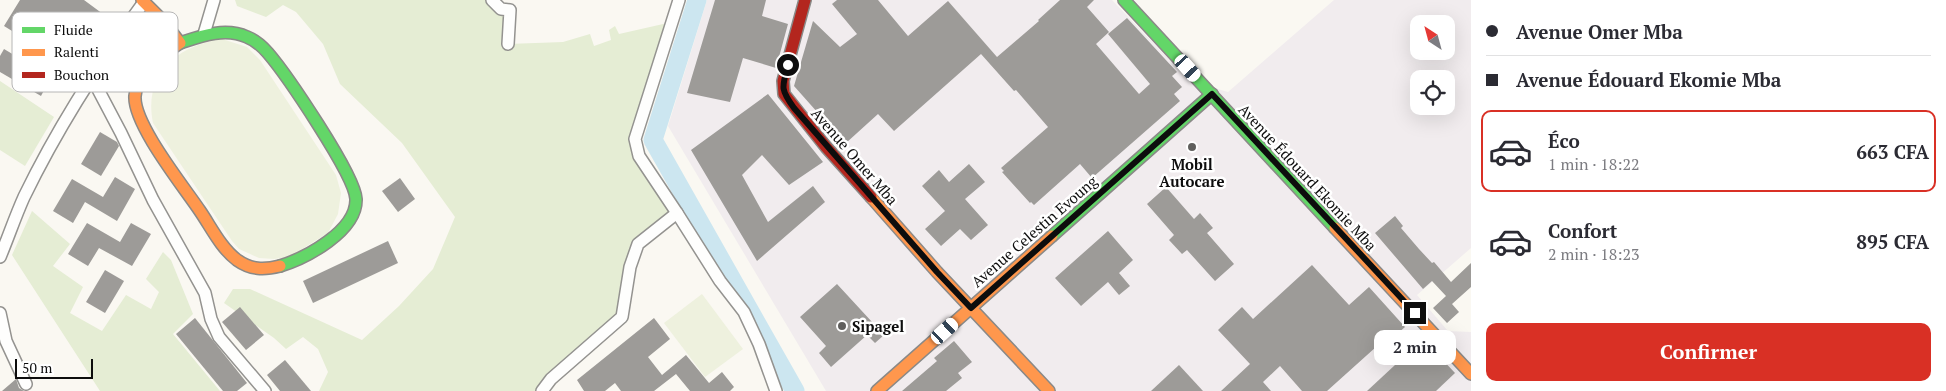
<!DOCTYPE html>
<html lang="fr">
<meta charset="utf-8">
<style>
:root{--surface:#fff;--page:#f2f2f3;--text:#2b2b33;--muted:#7c7c81;--line:#e1e1e2;--accent:#d93025}
body{margin:0;font-family:"PT Serif",serif;background:var(--page);color:var(--text);height:100vh;display:flex;flex-direction:column;font-size:19px;white-space:nowrap}
*{box-sizing:border-box;margin:0}
p{font-size:16px;color:var(--muted)}
.icon{flex:none;width:28px;height:28px;fill:none;stroke:currentColor;stroke-width:2;stroke-linecap:round;stroke-linejoin:round}
.map{position:relative;flex:1;overflow:hidden}
.sheet{display:flex;flex-direction:column;background:var(--surface);width:475px}
.sheet>*{flex:none}
.banner{display:grid;align-content:center;height:110px;padding:0 15px;background:var(--surface)}
.needle{width:32px;rotate:324deg}
.buttons{position:absolute;left:1410px;top:15px;display:grid;gap:10px}
.buttons a{display:grid;place-items:center;width:45px;height:45px;border-radius:10px;background:var(--surface);box-shadow:0 5px 20px #0002;font-size:25px}
.scale{position:absolute;left:15px;bottom:12px;width:78px;box-sizing:border-box;padding-left:5px;border:2px solid #0d0d0d;border-top:0;font-size:14px;line-height:18px;white-space:nowrap;color:#0d0d0d;-webkit-text-stroke:4px #fff;paint-order:stroke}
.end{position:absolute;width:22px;height:22px;margin:-11px;border:6px solid #0d0d0d;background:#fff;box-shadow:0 0 0 2px #fff}
.from{border-radius:50%}
.bubble{position:absolute;height:35px;border-radius:10px;background:var(--surface);box-shadow:0 5px 20px #0002;font-size:16px;font-weight:800;line-height:35px;text-align:center}
.car{position:absolute;width:15px;height:30px;margin:-15px -8px;border-radius:6px;box-shadow:0 0 4px 1px #0007;background:linear-gradient(#fff 24%,#345 0 40%,#fff 0 76%,#345 0 86%,#fff 0)}
.banner b{display:flex;align-items:center;gap:18px;height:48px;font-size:19px}
.banner b+b{border-top:1px solid var(--line)}
.banner i{width:12px;height:12px;background:var(--text)}
ul{padding:0;list-style:none}
li{display:flex;align-items:center;gap:15px;height:82px;margin:0 10px 8px;padding:0 5px;border:2px solid transparent;border-radius:10px}
li div{flex:1}
li b{display:block;font-size:19px}
li em{font-style:normal;font-weight:800}
li.active{border-color:var(--accent)}
li>.icon{width:45px;height:45px;stroke-width:1.5}
.cta{display:flex;gap:10px;margin-top:auto;padding:10px 15px}
.cta a{flex:1;height:58px;border-radius:10px;background:var(--accent);color:#fff;font-size:20px;font-weight:800;line-height:58px;text-align:center}
main{display:flex;flex:1;min-height:0}
.map>svg:first-child{display:block}
</style>
<main>
<div class="map">
<svg width="1471" height="391" viewBox="0 0 1471 391">
<rect width="100%" height="100%" fill="#faf8f2"/>
<path fill="#f1ecee" fill-rule="evenodd" d="M707,0H1112L1190,81L1228,92L1334,0H1471V248L1417,295L1448,331L1471,332V391H826L668,126ZM1419,24H1446V51H1419ZM1419,79H1446V106H1419Z"/>
<g fill="#e5edd4">
<path d="M235,0H492L510,10L508,44L563,42L590,34L594,46L611,40L609,30L615,26L619,34L672,22L635,139L677,213L638,244L622,317L542,391H319L328,372L318,349L303,337L286,349L274,338L224,303L233,289H250L362,340L399,306L433,269L455,217L402,143L340,84L323,44L296,12L283,5L266,17L237,6Z"/>
<path d="M0,81L54,117L25,166L0,150Z"/>
<path d="M32,211L70,244L53,266L83,287L70,313L102,331L126,295L151,309L159,292L146,279L163,252L171,260L193,314L173,334L220,391H100L12,255Z"/>
</g>
<g fill="#eef1de">
<path d="M222,39L247,47L260,60L336,175L341,193L338,214L328,233L289,257L274,259L259,258L239,249L232,241L153,123C143,74 176,46 222,39Z"/>
<path d="M702,294L743,349L705,377L664,323Z"/>
</g>
<g fill="none" stroke-linecap="round" stroke-linejoin="round">
<path stroke="#cce6f0" stroke-width="19" d="M697,0L653,140L795,391"/>
</g>
<g fill="#9d9b98">
<path d="M20,0H84L107,17L86,45L41,12L25,39L4,26Z"/>
<path d="M715,0H766L762,16L788,24L776,68L743,58L730,102L687,93Z"/>
<path d="M837,0H878L908,36L948,1L997,57L1039,21L1038,20L1060,0H1094L1087,7L1109,32L1096,44L1139,94L1150,84L1108,34L1127,18L1177,72L1172,76L1182,87L1174,94L1180,101L1092,178L1080,164L1034,205L1031,202L1030,203L1011,182L1002,172L1004,171L1001,168L1048,127L1016,90L1014,91L981,54L894,131L878,114L846,143L819,112L818,113L794,86L813,21L840,47L857,34L832,4Z"/>
<path d="M4,49L51,77L41,96L0,72V56Z"/>
<path d="M768,94L823,162L789,185L762,155L742,175L768,222L813,186L825,202L757,261L691,150Z"/>
<path d="M100,132L117,142L119,146L101,176L81,164Z"/>
<path d="M969,164L985,182L965,199L988,225L971,240L960,229L941,246L925,229L945,211L922,186L939,170L949,182Z"/>
<path d="M115,177L135,189L117,221L85,202L73,223L53,211L72,179L103,197Z"/>
<path d="M400,178L415,199L398,212L382,191Z"/>
<path d="M1166,187L1194,219L1200,213L1213,228L1207,233L1234,264L1215,281L1187,250L1182,254L1169,240L1174,235L1147,204Z"/>
<path d="M1395,216L1403,226L1401,228L1419,249L1432,263L1434,262L1451,282L1471,263V287L1452,304L1459,312L1447,323L1433,308L1446,296L1432,281L1423,289L1375,233Z"/>
<path d="M87,223L120,242L131,223L151,234L132,266L99,248L88,266L68,254Z"/>
<path d="M1108,231L1133,260L1119,273L1130,286L1119,295L1108,282L1081,306L1055,278Z"/>
<path d="M388,241L398,263L313,303L303,281Z"/>
<path d="M1312,265L1349,305L1369,287L1405,327L1379,350L1376,347L1327,391H1302L1280,366L1263,382L1271,391H1221L1250,364L1218,330L1242,307L1253,319Z"/>
<path d="M105,270L124,281L105,313L86,302Z"/>
<path d="M837,284L884,335L875,343L867,335L831,367L819,353L826,346L800,317Z"/>
<path d="M240,307L264,335L246,350L222,322Z"/>
<path d="M195,318L247,383L237,391H223L176,334Z"/>
<path d="M654,318L670,339L648,357L662,375L686,355L709,383L722,372L734,387L730,391H690L676,374L654,391H621L615,383L605,391H584L577,380Z"/>
<path d="M1423,339L1455,373L1436,391H1367Z"/>
<path d="M954,341L972,362L958,373L962,378L946,391H902L937,361L934,358Z"/>
<path d="M285,360L311,391H280L267,375Z"/>
<path d="M1179,365L1203,391H1151Z"/>
<path d="M16,379L19,388L24,391H2Z"/>
</g>
<g fill="none" stroke-linecap="round" stroke-linejoin="round">
<defs>
<g id="street">
<path d="M492,0L501,9L510,10L508,44"/>
<path d="M679,0L635,139L639,156L677,213L720,281L744,312L759,344L776,391"/>
<path d="M204,34L214,0"/>
<path d="M92,78L121,133L153,200L205,293L211,319L219,337L265,391"/>
<path d="M0,257C8,238 15,217 24,197C57,129 99,63 144,2"/>
<path d="M0,313L6,341L26,384"/>
<path d="M542,391L551,379L622,317L630,267L638,244L677,213"/>
</g>
<g id="fast">
<path d="M1124,0L1335,228"/>
<path d="M180,43C201,36 225,27 247,37C255,40 262,46 268,53C286,74 355,175 356,199C357,231 306,258 280,266"/>
<path d="M1052,236L1212,94"/>
</g>
<g id="slow">
<path d="M142,0L164,22L180,43C160,56 137,70 135,96C133,124 184,187 200,211C211,227 221,248 237,260C251,270 264,270 280,266"/>
<path d="M871,197L937,272L1049,391"/>
<path d="M1335,228L1471,374"/>
<path d="M877,391L1052,236"/>
</g>
<path id="jam" d="M805,0L783,81L784,94L826,147L871,197"/>
</defs>
<use href="#street" stroke="#949390" stroke-width="14"/>
<use href="#fast" stroke="#8a8987" stroke-width="14"/>
<use href="#slow" stroke="#8a8987" stroke-width="14"/>
<use href="#jam" stroke="#8a8987" stroke-width="14"/>
<use href="#street" stroke="#fefefd" stroke-width="11"/>
<use href="#fast" stroke="#63d668" stroke-width="11"/>
<use href="#slow" stroke="#ff974d" stroke-width="11"/>
<use href="#jam" stroke="#b3261e" stroke-width="11"/>
</g>
<g fill="none" stroke-linecap="round" stroke-linejoin="round">
<path stroke="#0d0d0d" stroke-width="6" d="M788,65C782,87 780,89 794,108L937,272L971,308L1212,94L1415,313"/>
</g>
<g fill="#605f5d" stroke="#fff" stroke-width="2">
<circle cx="1192" cy="147" r="5"/>
<circle cx="842" cy="326" r="5"/>
</g>
<g text-anchor="middle" dominant-baseline="central" stroke-width="5" stroke-linejoin="round" paint-order="stroke">
<g font-size="15" fill="#0d0d0d" stroke="#fff">
<text transform="translate(855 156) rotate(49)">Avenue Omer Mba</text>
<text transform="translate(1308 177) rotate(47)">Avenue Édouard Ekomie Mba</text>
<text transform="translate(1034 231) rotate(-41)">Avenue Celestin Evoung</text>
</g>
<g font-size="15" font-weight="bold" fill="#0d0d0d" stroke="#fff">
<text x="1192" y="164">Mobil<tspan x="1192" dy="17">Autocare</tspan></text>
<text x="852" y="326" text-anchor="start">Sipagel</text>
</g>
</g>
<rect x="12" y="12" width="166" height="80" rx="8" fill="#fff" stroke="#b6b6b6" stroke-width="1"/>
<rect x="22" y="27" width="23" height="6" fill="#63d668"/>
<rect x="22" y="49" width="23" height="7" fill="#ff974d"/>
<rect x="22" y="72" width="23" height="6" fill="#b3261e"/>
<g font-size="14" fill="#0d0d0d">
<text x="54" y="35">Fluide</text>
<text x="54" y="57">Ralenti</text>
<text x="54" y="80">Bouchon</text>
</g>
</svg>
<div class="buttons">
<a><svg class="needle" viewBox="-14 -14 28 28"><path d="M0-13l5 13h-10z" fill="#e53935"/><path d="M0 13l5-13h-10z" fill="#7c7c81"/></svg></a>
<a><svg class="icon" aria-label="locate" viewBox="0 0 24 24"><circle cx="12" cy="12" r="6"/><path d="M12 2v4M12 18v4M2 12h4M18 12h4"/></svg></a>
</div>
<div class="scale">50 m</div>
<i class="end from" style="left:788px;top:65px"></i>
<i class="end" style="left:1415px;top:313px"></i>
<div class="bubble" style="left:1374px;top:330px;width:82px">2 min</div>
<i class="car" style="left:1188px;top:68px;rotate:138deg"></i>
<i class="car" style="left:945px;top:331px;rotate:48deg"></i>
</div>
<section class="sheet">
<div class="banner">
<b><i class="from"></i>Avenue Omer Mba</b>
<b><i></i>Avenue Édouard Ekomie Mba</b>
</div>
<ul>
<li class="active"><svg class="icon" aria-label="car" viewBox="0 0 24 24"><path d="M5 17H2v-5l4-1 3-4h7l3 4 3 1v5h-3M9 17h6M6 11h13"/><circle cx="7" cy="17" r="2"/><circle cx="17" cy="17" r="2"/></svg><div><b>Éco</b><p>1 min · 18:22</p></div><em>663 CFA</em></li>
<li><svg class="icon" aria-label="car" viewBox="0 0 24 24"><path d="M5 17H2v-5l4-1 3-4h7l3 4 3 1v5h-3M9 17h6M6 11h13"/><circle cx="7" cy="17" r="2"/><circle cx="17" cy="17" r="2"/></svg><div><b>Confort</b><p>2 min · 18:23</p></div><em>895 CFA</em></li>
</ul>
<div class="cta"><a>Confirmer</a></div>
</section>
</main>
